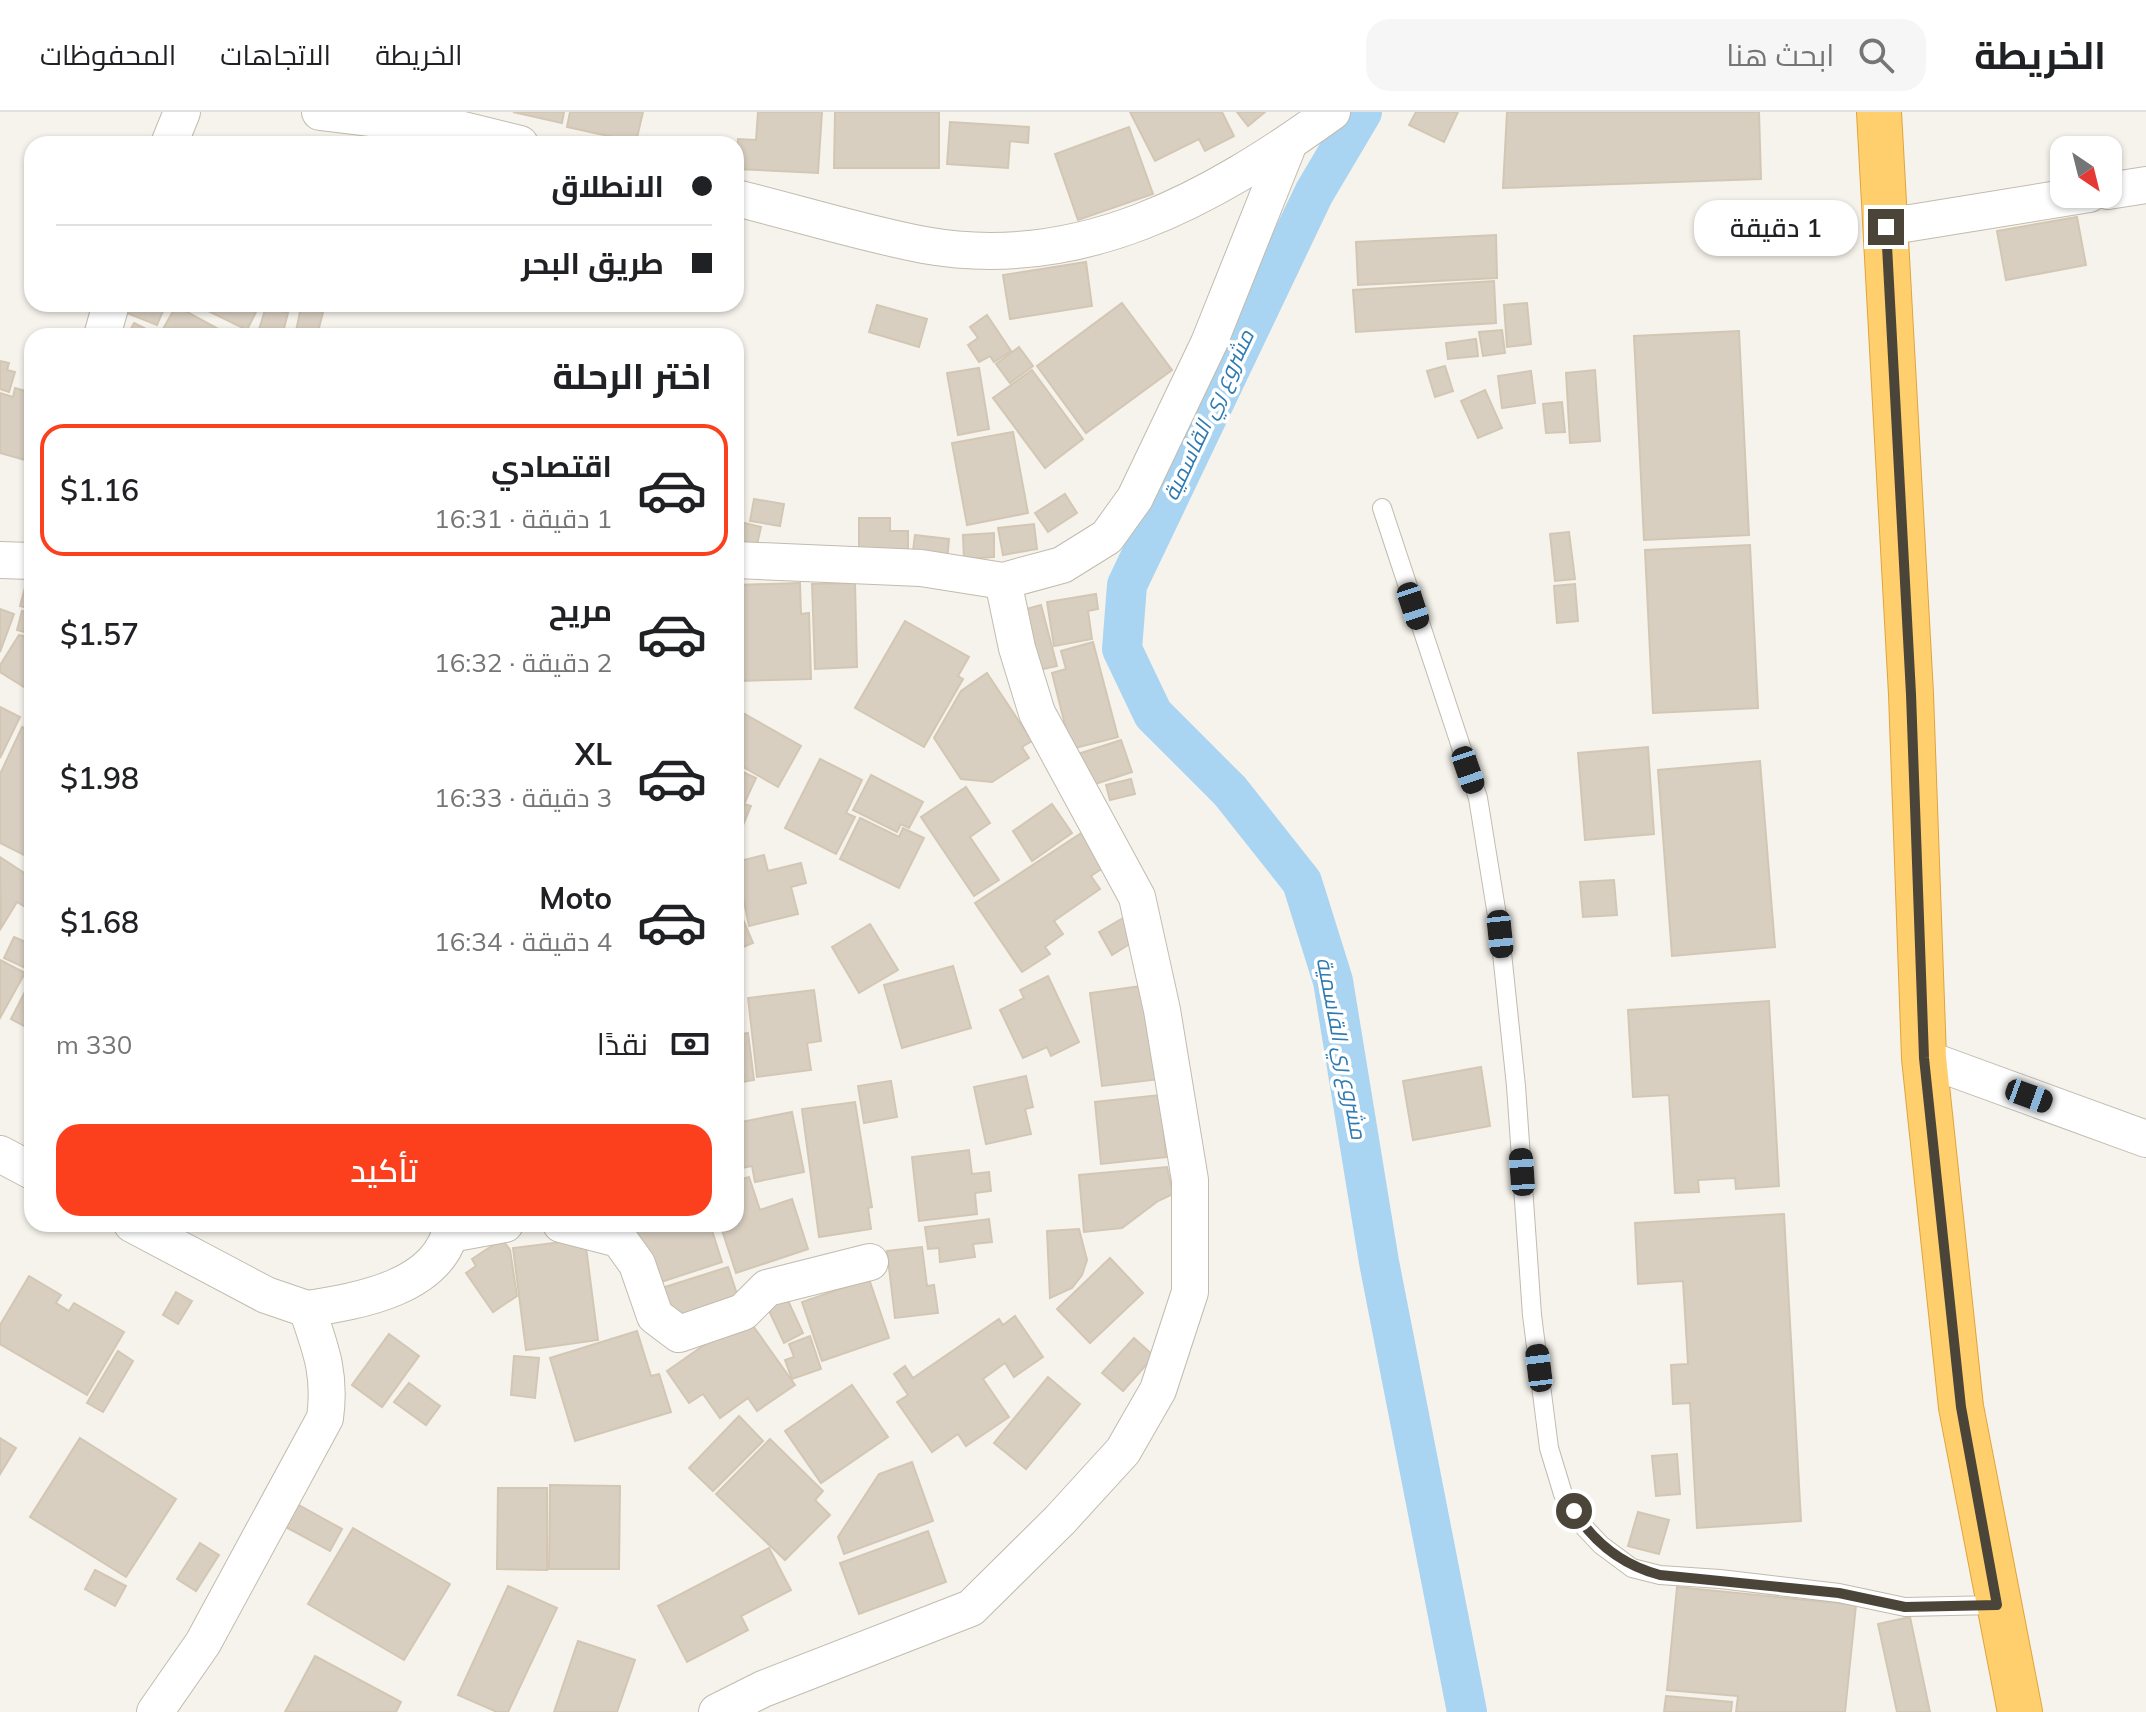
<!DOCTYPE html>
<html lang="ar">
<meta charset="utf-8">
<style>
:root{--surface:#fff;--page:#f6f6f6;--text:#202124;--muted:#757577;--line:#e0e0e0;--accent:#fc3f1d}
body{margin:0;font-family:Mulish,Cairo,sans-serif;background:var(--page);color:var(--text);direction:rtl;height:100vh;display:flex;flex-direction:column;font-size:30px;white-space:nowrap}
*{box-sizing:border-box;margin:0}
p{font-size:26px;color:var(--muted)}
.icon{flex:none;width:44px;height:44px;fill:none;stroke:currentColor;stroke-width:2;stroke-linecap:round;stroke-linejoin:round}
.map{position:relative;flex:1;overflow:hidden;direction:ltr}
.panel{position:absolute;left:24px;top:216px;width:720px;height:904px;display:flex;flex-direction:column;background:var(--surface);border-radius:24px;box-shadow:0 2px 6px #0004;direction:rtl}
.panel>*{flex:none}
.top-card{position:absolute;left:24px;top:24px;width:720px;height:176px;border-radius:24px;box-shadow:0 2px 6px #0004;direction:rtl;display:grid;align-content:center;height:176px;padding:0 32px;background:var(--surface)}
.needle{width:52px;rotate:145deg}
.fabs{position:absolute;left:2050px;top:24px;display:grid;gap:16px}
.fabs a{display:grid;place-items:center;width:72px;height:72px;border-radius:16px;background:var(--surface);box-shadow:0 2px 6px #0004;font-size:40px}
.end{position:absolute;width:36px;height:36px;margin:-18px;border:10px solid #4b4439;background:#fff;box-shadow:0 0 0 4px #fff}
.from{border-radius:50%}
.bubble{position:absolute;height:56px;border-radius:24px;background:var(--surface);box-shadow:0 2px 6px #0004;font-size:26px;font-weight:600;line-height:56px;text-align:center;direction:rtl}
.car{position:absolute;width:24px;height:48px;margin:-24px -12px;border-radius:10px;box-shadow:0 0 6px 2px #0007;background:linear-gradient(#222 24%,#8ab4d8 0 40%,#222 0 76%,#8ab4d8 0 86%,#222 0)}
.top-card b{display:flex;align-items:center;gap:28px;height:76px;font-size:30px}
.top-card b+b{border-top:2px solid var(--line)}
.top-card i{width:20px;height:20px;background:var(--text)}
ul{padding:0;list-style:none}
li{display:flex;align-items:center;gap:24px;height:132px;margin:0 16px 12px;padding:0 16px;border:4px solid transparent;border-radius:24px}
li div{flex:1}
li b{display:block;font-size:30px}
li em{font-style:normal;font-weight:600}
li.on{border-color:var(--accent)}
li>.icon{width:72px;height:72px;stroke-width:1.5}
h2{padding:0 32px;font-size:36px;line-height:96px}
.pay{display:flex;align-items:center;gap:20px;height:88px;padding:0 32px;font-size:30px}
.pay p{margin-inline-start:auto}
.action{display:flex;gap:16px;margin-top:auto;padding:16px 32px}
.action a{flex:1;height:92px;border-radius:24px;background:var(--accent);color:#fff;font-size:32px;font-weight:600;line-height:92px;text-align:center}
header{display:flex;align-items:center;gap:48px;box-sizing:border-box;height:112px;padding:0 40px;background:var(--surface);border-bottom:2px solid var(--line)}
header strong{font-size:38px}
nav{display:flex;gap:44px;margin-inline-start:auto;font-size:28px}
.search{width:560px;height:72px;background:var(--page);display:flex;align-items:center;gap:20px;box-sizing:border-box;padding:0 28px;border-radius:24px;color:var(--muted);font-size:30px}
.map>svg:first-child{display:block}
</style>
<header>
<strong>الخريطة</strong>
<div class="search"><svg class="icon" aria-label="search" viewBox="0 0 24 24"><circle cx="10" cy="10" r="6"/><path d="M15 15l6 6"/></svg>ابحث هنا</div>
<nav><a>الخريطة</a><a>الاتجاهات</a><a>المحفوظات</a></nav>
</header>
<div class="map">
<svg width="2146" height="1600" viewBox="0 0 2146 1600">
<rect width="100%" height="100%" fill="#f6f3ec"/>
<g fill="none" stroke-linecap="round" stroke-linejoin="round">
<path stroke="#a9d4f2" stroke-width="40" d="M1362,0L1314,81L1127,473L1122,537L1153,602L1230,679L1302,770L1333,869L1379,1150L1467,1600"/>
</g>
<g fill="#d8cfc1" stroke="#d3c7b4" stroke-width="2">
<path d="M513,0H564L562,11Z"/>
<path d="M570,0H643L636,30L567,15Z"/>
<path d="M758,0H822L818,61L736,57L738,27L756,28Z"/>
<path d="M835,0H939V56H834Z"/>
<path d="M1130,0H1222L1234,24L1205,39L1199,27L1155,49Z"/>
<path d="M1237,0H1265L1248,14Z"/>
<path d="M1416,0H1458L1444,30L1409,13Z"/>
<path d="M1507,0H1759L1761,67L1503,76Z"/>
<path d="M950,10L1029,15L1028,31L1010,29L1008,56L947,52Z"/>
<path d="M1129,15L1153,82L1078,108L1055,42Z"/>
<path d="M2077,105L2086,153L2006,168L1997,119Z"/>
<path d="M1496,123L1497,166L1358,173L1356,130Z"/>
<path d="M1086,150L1092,194L1010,207L1003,163Z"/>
<path d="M1494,169L1496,211L1356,220L1353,178Z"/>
<path d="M1122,191L1172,258L1086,321L1037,254Z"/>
<path d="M1527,191L1531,232L1507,235L1504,193Z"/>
<path d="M121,192H166L157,213L119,198Z"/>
<path d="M194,192H260L247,218Z"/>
<path d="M877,193L927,207L919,235L869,220Z"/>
<path d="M176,194L231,224H159Z"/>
<path d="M266,195L288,201L282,224H257Z"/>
<path d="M301,195L323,200L317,224H295Z"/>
<path d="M987,203L1011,239L994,250L990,244L979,250L968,233L978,226L970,215Z"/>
<path d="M134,211L152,220L150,224H127Z"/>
<path d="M1502,218L1505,241L1483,244L1479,220Z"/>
<path d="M1739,219L1749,423L1644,428L1634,224Z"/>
<path d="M1476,227L1478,244L1448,247L1446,231Z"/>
<path d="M1019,235L1033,254L1010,271L996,252Z"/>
<path d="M0,249L9,251L7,258L15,260L9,280L0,277Z"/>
<path d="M1445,254L1453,279L1435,285L1427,259Z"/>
<path d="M979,256L989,317L958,323L947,261Z"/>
<path d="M1032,258L1083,327L1045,356L993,286Z"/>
<path d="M1595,258L1600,329L1570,331L1566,261Z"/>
<path d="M1531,259L1535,291L1502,296L1498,264Z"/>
<path d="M15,276L32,281V350L0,341V281L13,285Z"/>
<path d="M1485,278L1502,316L1478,326L1461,289Z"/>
<path d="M1562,290L1565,320L1546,321L1543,292Z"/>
<path d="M1013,320L1028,401L967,413L952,331Z"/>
<path d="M1065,382L1077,401L1048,420L1035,401Z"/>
<path d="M754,387L784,392L780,414L750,409Z"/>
<path d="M859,406H890V419H908V441L859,442Z"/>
<path d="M736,409L761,415L756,437L736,433Z"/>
<path d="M1034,412L1037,437L1003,443L998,416Z"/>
<path d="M1569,420L1575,467L1555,469L1550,422Z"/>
<path d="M994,421V445L964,447L963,423Z"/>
<path d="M915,423L949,427L947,450L912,447Z"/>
<path d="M1750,433L1758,596L1653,601L1645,438Z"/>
<path d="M29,461L32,462V497L20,494Z"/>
<path d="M800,471L801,502L809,501L811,567L738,569L736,473Z"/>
<path d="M855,471L857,555L815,557L812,472Z"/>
<path d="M1575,472L1578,509L1557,511L1554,474Z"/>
<path d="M1096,482L1098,497L1088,499L1092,527L1054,534L1047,490Z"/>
<path d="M1041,493L1057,554L1034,559L1019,499Z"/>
<path d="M0,497L14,502L0,540Z"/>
<path d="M22,499L32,501V522L17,518Z"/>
<path d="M905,509L969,545L958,564L963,567L924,635L855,596Z"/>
<path d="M19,523L32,526V580L0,560V553Z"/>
<path d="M1093,530L1118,625L1071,637L1052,561L1066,557L1061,539Z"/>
<path d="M987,561L1032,629L1022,635L1029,646L992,670L961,667L934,626L961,579Z"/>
<path d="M0,595L20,605L0,646Z"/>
<path d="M743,601L801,634L778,675L738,652Z"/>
<path d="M22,615L32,620V732L26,744L0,731V662Z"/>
<path d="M1121,628L1132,660L1086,675L1075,643Z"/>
<path d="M1648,635L1654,722L1585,728L1578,641Z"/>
<path d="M820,647L862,668L846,701L855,705L836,742L785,716Z"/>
<path d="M1760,649L1775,835L1672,844L1658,658Z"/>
<path d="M736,657L756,666L744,692L751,694L738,725Z"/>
<path d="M871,663L923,690L909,716L901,712L897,720L853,698Z"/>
<path d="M1131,667L1135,682L1110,688L1106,673Z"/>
<path d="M966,675L990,711L970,725L999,768L974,784L921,705Z"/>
<path d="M1052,692L1072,721L1032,749L1013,719Z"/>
<path d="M860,706L899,725L903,716L924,726L899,776L840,747Z"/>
<path d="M1086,718L1109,752L1091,764L1100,777L1054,809L1063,822L1045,835L1050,842L1022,860L975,791Z"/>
<path d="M764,743L768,759L801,751L806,771L791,775L798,802L749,814L736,750Z"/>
<path d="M0,745L32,766V799L17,790L1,816Z"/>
<path d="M1614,768L1617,803L1583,805L1580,770Z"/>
<path d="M736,791L753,831L736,838Z"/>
<path d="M1123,806L1136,828L1112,843L1099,820Z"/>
<path d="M870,812L898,858L859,881L832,835Z"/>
<path d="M14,825L32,833L30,858L4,846Z"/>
<path d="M0,848L25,861L0,906Z"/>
<path d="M953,854L971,916L902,936L884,873Z"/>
<path d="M1048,864L1079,930L1051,944L1047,935L1023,946L1000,898L1024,886L1020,878Z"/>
<path d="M32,866V918L11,907Z"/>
<path d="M1149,873L1161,967L1102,974L1090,881Z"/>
<path d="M814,878L821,929L807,931L811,958L757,965L748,886Z"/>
<path d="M1769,889L1779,1074L1736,1077L1735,1066L1698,1068L1699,1080L1675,1081L1669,983L1633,985L1628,898Z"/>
<path d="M748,921L754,968L736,971V923Z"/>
<path d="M1481,955L1490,1014L1413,1028L1403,969Z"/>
<path d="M1026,964L1033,995L1025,997L1031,1022L986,1032L974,975Z"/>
<path d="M891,969L897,1005L864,1011L858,974Z"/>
<path d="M1160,983L1166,1045L1101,1052L1095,990Z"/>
<path d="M855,990L872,1095L868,1096L871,1117L819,1125L802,997Z"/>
<path d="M792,1000L804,1060L755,1070L752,1054L736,1057V1011Z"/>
<path d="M969,1038L972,1062L989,1060L991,1079L975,1081L977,1102L919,1109L912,1045Z"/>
<path d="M1167,1055L1173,1082L1158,1089L1122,1116L1084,1120L1079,1063Z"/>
<path d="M749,1065L760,1098L792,1087L808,1137L736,1161L720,1112H736V1069Z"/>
<path d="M1784,1102L1801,1409L1697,1416L1690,1291L1673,1292L1671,1253L1688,1252L1683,1169L1638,1172L1635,1111Z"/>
<path d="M989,1107L992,1130L973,1132L975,1145L940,1150L939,1136L928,1137L925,1115Z"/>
<path d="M625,1112H710L722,1150L646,1175Z"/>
<path d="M1079,1117L1087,1148L1082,1163L1072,1176L1050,1186L1047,1119Z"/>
<path d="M502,1127L510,1138L517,1184L493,1200L466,1161L476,1154L472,1147Z"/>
<path d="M585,1127L598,1228L526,1238L513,1136Z"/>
<path d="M922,1135L927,1174L934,1173L938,1201L895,1206L887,1139Z"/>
<path d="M1110,1146L1143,1181L1090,1231L1057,1197Z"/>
<path d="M728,1155L740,1191L674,1212L662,1176Z"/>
<path d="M29,1164L61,1183L56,1191L69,1199L74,1191L124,1220L87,1283L0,1232V1213Z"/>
<path d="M869,1167L889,1226L822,1249L802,1190Z"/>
<path d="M783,1178L803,1221L784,1231L764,1188Z"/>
<path d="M176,1180L192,1189L178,1212L163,1203Z"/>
<path d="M746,1204L795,1273L757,1299L748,1286L720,1306L703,1282L689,1291L667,1259Z"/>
<path d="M1015,1204L1043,1245L1014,1265L1005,1251L983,1267L1009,1305L966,1334L958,1322L932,1340L897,1290L908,1283L894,1262L905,1254L913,1266L999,1207L1003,1213Z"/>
<path d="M637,1219L651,1264L659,1262L671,1300L575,1329L550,1246Z"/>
<path d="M389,1222L419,1244L382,1295L352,1273Z"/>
<path d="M810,1224L821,1257L792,1267L785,1248L794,1245L789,1232Z"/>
<path d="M1134,1226L1154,1244L1123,1279L1102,1261Z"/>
<path d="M118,1239L133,1249L103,1300L87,1291Z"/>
<path d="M514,1244L539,1246L535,1286L511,1283Z"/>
<path d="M1048,1265L1080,1292L1026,1357L994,1331Z"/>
<path d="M409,1271L440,1294L426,1313L394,1290Z"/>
<path d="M852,1273L888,1325L821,1371L785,1319Z"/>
<path d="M739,1304L763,1329L713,1379L689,1356Z"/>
<path d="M0,1326L16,1336L0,1362Z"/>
<path d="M80,1326L176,1387L126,1465L30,1405Z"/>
<path d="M770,1327L823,1379L815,1388L830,1403L785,1448L716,1382Z"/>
<path d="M1677,1342L1680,1382L1656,1384L1652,1344Z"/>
<path d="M912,1350L933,1409L844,1442L838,1425L879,1362Z"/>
<path d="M550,1373L620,1374L619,1457H549Z"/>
<path d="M498,1376H547V1458L497,1457Z"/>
<path d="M297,1392L342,1417L330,1439L284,1414Z"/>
<path d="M1638,1400L1669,1408L1659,1442L1628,1434Z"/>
<path d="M353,1416L450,1472L404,1548L308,1492Z"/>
<path d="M928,1419L946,1470L859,1502L840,1451Z"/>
<path d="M200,1431L219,1443L196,1479L177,1467Z"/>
<path d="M769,1436L791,1478L741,1504L748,1518L687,1550L658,1494Z"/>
<path d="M95,1458L126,1474L115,1494L85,1477Z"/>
<path d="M508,1474L557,1496L508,1600H497L458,1583Z"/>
<path d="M1677,1475L1856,1493L1845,1600H1736L1738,1584L1667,1578Z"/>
<path d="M1910,1505L1930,1600H1897L1878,1512Z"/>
<path d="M578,1529L635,1548L617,1600H554Z"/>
<path d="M315,1544L401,1590L396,1600H285Z"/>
<path d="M1666,1584L1732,1590L1731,1600H1664Z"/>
</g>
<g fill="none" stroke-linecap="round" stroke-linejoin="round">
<defs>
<path id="lane" d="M1382,396L1478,686L1500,822L1516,974L1532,1203L1549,1336L1563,1382L1585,1416L1601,1433L1632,1456L1660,1463L1720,1467L1839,1481L1905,1495L1997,1493"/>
<g id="street">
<path d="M320,0L459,17L520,32"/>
<path d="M169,32L182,0"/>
<path d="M2108,79L2146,73"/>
<path d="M736,86C798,101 861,121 924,133C1080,161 1211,87 1332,0"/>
<path d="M1886,115L2089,82"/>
<path d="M102,224L111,192"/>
<path d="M0,448L32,449"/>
<path d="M736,448L921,456L1003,469L1062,453L1107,425L1135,386L1209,231L1289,31"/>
<path d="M1924,946L2146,1027"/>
<path d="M0,1042L32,1059"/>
<path d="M132,1112L266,1183L307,1197C321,1237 331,1263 325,1306L203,1531L155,1600"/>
<path d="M561,1112L619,1127L637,1152L655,1204L679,1222L743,1200L767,1176L870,1150"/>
<path d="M450,1122L505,1112"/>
<path d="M307,1197C358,1189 442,1176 452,1112"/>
<path d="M717,1600L763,1577L971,1496L1060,1408L1123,1339L1158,1278L1190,1180V1068L1162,898L1137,785L1037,601L1017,536L1003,469"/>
</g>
<path id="highway" d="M1879,0L1911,582L1924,946L1961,1295L2020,1600"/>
</defs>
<use href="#lane" stroke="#c2bbae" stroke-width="20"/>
<use href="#street" stroke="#c2bbae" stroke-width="38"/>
<use href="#highway" stroke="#e0a43c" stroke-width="46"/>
<use href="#lane" stroke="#fff" stroke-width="18"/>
<use href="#street" stroke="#fff" stroke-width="36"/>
<use href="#highway" stroke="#ffcf6e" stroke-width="44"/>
</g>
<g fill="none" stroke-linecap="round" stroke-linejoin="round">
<path stroke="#4b4439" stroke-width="10" d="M1574,1399C1595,1432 1622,1453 1660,1463L1839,1481L1905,1495L1997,1493L1961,1295L1924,946L1911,582L1886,115"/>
</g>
<g text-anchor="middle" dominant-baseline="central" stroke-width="7" stroke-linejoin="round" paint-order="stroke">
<g font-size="22" font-style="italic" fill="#2e7ab2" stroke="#fff">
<text transform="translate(1208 303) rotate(-65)">مشروع ري القاسمية</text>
<text transform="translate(1342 936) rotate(79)">مشروع ري القاسمية</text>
</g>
</g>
</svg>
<div class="fabs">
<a><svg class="needle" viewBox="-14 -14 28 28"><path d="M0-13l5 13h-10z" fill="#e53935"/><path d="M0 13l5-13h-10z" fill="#757577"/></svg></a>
</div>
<i class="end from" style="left:1574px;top:1399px"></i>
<i class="end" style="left:1886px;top:115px"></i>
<div class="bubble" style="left:1694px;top:88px;width:164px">1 دقيقة</div>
<i class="car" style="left:1413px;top:494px;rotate:162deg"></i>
<i class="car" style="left:1468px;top:658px;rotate:161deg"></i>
<i class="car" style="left:1500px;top:822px;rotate:174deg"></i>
<i class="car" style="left:2029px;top:984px;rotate:110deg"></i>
<i class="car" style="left:1522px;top:1060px;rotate:356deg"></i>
<i class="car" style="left:1539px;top:1256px;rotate:353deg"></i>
<div class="top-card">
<b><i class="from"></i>الانطلاق</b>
<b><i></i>طريق البحر</b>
</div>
<section class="panel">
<h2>اختر الرحلة</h2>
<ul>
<li class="on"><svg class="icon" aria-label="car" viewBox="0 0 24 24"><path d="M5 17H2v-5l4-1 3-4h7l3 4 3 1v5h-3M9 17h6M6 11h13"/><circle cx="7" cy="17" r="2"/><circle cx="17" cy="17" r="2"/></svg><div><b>اقتصادي</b><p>1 دقيقة · 16:31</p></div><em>$1.16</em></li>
<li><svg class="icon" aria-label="car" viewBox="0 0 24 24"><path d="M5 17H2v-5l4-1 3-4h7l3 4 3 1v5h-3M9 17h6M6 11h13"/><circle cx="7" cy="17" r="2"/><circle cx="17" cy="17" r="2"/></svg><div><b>مريح</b><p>2 دقيقة · 16:32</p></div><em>$1.57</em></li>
<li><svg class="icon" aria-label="car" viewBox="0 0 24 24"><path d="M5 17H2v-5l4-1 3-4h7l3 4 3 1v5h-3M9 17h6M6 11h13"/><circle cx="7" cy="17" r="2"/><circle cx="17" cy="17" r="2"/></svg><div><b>XL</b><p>3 دقيقة · 16:33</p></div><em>$1.98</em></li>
<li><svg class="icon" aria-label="car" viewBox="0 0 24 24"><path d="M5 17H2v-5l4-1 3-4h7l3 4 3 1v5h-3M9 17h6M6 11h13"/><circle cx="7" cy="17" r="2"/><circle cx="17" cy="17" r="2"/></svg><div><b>Moto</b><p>4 دقيقة · 16:34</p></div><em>$1.68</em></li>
</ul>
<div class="pay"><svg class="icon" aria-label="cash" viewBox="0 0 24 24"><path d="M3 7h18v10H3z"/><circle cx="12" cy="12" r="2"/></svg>نقدًا<p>330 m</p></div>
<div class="action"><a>تأكيد</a></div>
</section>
</div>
